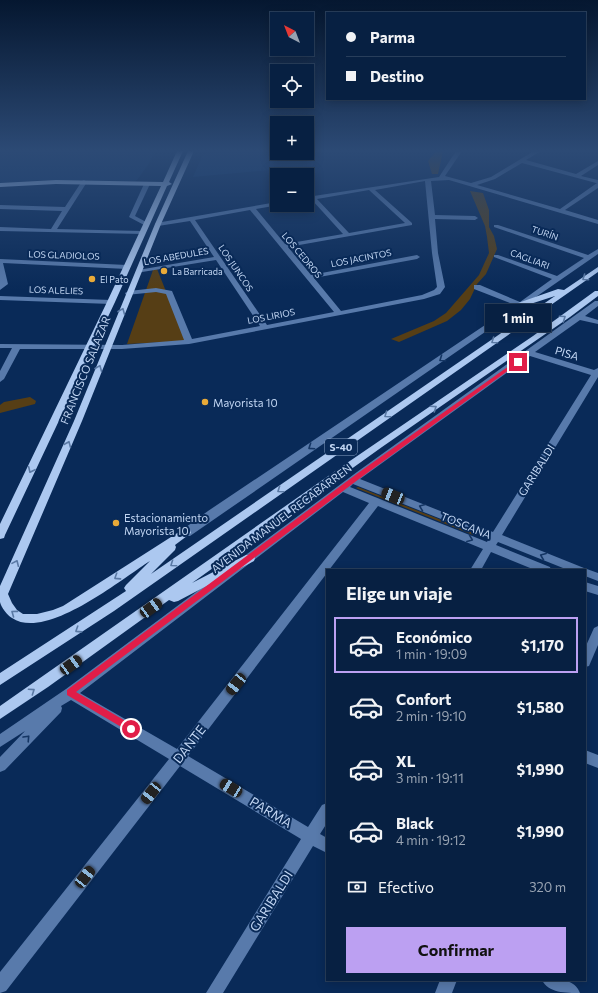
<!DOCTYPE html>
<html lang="es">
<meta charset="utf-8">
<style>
:root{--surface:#072042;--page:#152d4d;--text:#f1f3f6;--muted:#98a3b2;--line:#283e5b;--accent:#bca0f2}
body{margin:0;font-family:Commissioner,sans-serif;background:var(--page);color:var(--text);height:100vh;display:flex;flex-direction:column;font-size:15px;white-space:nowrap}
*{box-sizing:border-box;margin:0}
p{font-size:13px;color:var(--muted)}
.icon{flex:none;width:22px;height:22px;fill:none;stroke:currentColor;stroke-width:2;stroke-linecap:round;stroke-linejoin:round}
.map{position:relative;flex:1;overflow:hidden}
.side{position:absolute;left:326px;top:569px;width:260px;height:412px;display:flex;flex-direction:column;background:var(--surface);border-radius:0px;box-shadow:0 2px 10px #0003,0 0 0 1px var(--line)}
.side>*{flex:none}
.hud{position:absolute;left:326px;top:12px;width:260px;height:88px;border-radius:0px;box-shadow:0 2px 10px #0003,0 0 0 1px var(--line);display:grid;align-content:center;height:88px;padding:0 20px;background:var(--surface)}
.needle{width:26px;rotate:318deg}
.fabs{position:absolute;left:270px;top:12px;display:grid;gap:8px}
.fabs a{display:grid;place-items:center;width:44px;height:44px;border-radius:0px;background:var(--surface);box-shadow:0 2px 10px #0003,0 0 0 1px var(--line);font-size:20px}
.end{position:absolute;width:18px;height:18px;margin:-9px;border:5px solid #e11d48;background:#fff;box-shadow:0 0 0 2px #fff}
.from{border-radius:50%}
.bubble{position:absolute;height:28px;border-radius:0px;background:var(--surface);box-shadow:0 2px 10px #0003,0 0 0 1px var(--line);font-size:13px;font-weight:700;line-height:28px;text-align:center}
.car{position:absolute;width:12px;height:24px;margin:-12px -6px;border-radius:5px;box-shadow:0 0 3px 1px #0007;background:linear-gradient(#222 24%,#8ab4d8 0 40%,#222 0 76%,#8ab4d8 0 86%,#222 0)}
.hud b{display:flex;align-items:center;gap:14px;height:38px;font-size:15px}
.hud b+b{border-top:1px solid var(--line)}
.hud i{width:10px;height:10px;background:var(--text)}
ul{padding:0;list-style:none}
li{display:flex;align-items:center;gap:12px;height:56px;margin:0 8px 6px;padding:0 12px;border:2px solid transparent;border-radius:0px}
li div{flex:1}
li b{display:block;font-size:15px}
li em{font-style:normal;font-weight:700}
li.on{border-color:var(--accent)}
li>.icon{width:36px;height:36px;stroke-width:1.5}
h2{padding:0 20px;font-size:18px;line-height:48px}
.pay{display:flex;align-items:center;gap:10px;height:44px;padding:0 20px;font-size:15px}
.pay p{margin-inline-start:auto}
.button{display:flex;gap:8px;margin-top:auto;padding:8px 20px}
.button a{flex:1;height:46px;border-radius:0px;background:var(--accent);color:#111;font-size:16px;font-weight:700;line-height:46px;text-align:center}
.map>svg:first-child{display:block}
</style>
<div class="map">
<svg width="598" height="993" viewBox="0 0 598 993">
<rect width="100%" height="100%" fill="#092a58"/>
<g fill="#103669">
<path d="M0,151H155L148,165L137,180L134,181L47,180L0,183Z"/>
<path d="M233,151L307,153V151H314L313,166L193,177L203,154Z"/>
</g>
<g fill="#563e15">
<path d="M436,151H443L438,174H432L428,161Z"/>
<path d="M470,191L483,193L489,210V227L494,236L497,249L486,274L477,284L470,299L461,310L447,321L399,342L391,339L434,321L446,313L479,275L489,253L487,237L485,226Z"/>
<path d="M157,269L186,341L127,344L153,270Z"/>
<path d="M30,397L36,401L35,404L0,413V405L4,402Z"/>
<path d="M358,487L474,533L473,535L356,488Z"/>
</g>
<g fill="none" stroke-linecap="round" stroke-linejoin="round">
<g fill="#587aab" fill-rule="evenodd">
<path d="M456,151H462L445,176L471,183L491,177L534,151H541L526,160L576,174L598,161V165L581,176L598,180V188L565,210L598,220V224L449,180L431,181L435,215L475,216L478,218L475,220L435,219L438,253L445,287L440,294L424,299L189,344L122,349H20L4,379L0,382V371L12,348H0V344L122,345L184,340L166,294L156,292L126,295L125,293L129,291L156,288L172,291L192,339L260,326L216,260L136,273V271L138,270L214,257L190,221L158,226L155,224L156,223L277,202V205H279L256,209L285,244L343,234L312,200L307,201V197L439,177ZM522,163L596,183H597L560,209L477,185L495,179ZM425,181L432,253L437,287L434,290L422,295L341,311L314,278L417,259L420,257L417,255L311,275L288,247L412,225V223L375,190ZM369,190L405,223L349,233L317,199ZM250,210L334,312L267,325L195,220Z"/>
<path d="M84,180L87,182L57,229L142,231L144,232V234L0,231V227L51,229L62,211L0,209V205L65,207L82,181Z"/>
<path d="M147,182L150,184L135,216L148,223L149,224L146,226L129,217L144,184Z"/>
<path d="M494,225H498L588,255L598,249V254L190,536H182L181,533L182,530L208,511L515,305L474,289V285H480L520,302L552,279L494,257V255H498L557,276L584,258L494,227Z"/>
<path d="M0,259L127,265L130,267L127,269L3,263L8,284L0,290Z"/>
<path d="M0,296L111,300L115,302L111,304L0,300Z"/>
<path d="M595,301H598V306L585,316L598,320V324L580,320L535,352L594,370L598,368V377L502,535L584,568L598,573V581L585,576V570H568L498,542L496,545L550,567L551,570H535L491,552L481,570H470L483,549L378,506L329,570H327V573L188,756L308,827L322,805L327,803V823L320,834L327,838V853L313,846L223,993H206L301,839L180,766L6,991L0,993V972L169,759L71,700L61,706L62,708L61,712L5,770L0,772V757L25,731L0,747V734L66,689L357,472ZM530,356L591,375L493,532L360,479ZM353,484L489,538L487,542L350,487ZM343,492L369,503L177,749L80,693Z"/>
<path d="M585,582L598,586V595L585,591Z"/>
<path d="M598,626V645L589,666L585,667V648L594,628Z"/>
<path d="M585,750L598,755V768L585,763Z"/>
<path d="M440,980H457L452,993H435Z"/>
<path d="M542,980C556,980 574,977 580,993C566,993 548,993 542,980Z"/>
</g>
<g fill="#acc8f0" fill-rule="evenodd">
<path d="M177,151H183L169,182L172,184L167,186L115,302L5,535L4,538L0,539V524L107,302L161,186L56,184L0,187V183L56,180L163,182Z"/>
<path d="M188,151H194L161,224L82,421L8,594L12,603L17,610L23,614H37L53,610L63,606L182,530H190L191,533L175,545L176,547L175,550L151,574L555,296L521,307L517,305L518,303L558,289L564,290L598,267V272L114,611L0,685V673L126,591L124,588L126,585L150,561C120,580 46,641 12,618C7,615 1,607 0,602C0,597 0,591 0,586L74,421L155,224Z"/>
<path d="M595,291H598V296L570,317L382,447L192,583L246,555H254L255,558L254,561L178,601L174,602L169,600L48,687L0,719V706L344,465L533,336Z"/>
</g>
</g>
<defs><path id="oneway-chevron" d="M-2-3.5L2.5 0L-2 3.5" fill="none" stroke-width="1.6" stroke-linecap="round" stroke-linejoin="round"/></defs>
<g stroke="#5a79a4">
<use href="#oneway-chevron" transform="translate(585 278) rotate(145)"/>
<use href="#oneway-chevron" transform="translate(122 311) rotate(-68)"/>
<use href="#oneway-chevron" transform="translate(563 318) rotate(-35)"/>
<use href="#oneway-chevron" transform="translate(494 341) rotate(145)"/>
<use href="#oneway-chevron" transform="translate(99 368) rotate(-68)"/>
<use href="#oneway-chevron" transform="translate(434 408) rotate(-34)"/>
<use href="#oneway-chevron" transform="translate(387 415) rotate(145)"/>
<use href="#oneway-chevron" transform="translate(68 444) rotate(-67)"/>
<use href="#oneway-chevron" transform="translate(31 470) rotate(115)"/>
<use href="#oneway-chevron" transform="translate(280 490) rotate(145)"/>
<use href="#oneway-chevron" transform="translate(16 563) rotate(-66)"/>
<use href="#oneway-chevron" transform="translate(173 564) rotate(145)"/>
<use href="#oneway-chevron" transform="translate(117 577) rotate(147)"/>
<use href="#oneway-chevron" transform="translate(14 613) rotate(-144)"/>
<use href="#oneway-chevron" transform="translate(78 630) rotate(147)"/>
<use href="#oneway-chevron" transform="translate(32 691) rotate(-34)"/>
</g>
<g stroke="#153664">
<use href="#oneway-chevron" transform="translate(442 359) rotate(145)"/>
<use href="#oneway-chevron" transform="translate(311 447) rotate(146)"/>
<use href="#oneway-chevron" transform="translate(422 507) rotate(-158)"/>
<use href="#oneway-chevron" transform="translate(470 539) rotate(22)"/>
<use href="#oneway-chevron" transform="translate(543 556) rotate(-158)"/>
<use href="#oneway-chevron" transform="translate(27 738) rotate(-47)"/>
</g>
<linearGradient id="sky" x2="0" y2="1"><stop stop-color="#051730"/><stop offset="0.52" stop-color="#2c4a75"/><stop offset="1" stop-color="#2c4a75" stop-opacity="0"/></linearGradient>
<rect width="598" height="290" fill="url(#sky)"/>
<path fill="#e11d48" d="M516,361L520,362L363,476L76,692L134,726V731H128L67,695V690L358,473Z"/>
<g fill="#e9aa38" stroke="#092a58" stroke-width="1.5">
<circle cx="164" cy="271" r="4"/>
<circle cx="92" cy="279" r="4"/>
<circle cx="205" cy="402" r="4"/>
<circle cx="116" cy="523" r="4"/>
</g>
<g text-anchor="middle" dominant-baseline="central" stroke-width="4" stroke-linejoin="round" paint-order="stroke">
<g font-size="9" fill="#c2d6f3" stroke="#092a58">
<text transform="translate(545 233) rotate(19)">TURÍN</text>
<text transform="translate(64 255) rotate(2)">LOS GLADIOLOS</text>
<text transform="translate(302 255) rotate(50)">LOS CEDROS</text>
<text transform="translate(176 256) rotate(-10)">LOS ABEDULES</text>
<text transform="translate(361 258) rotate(-11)">LOS JACINTOS</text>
<text transform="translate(530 259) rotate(20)">CAGLIARI</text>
<text transform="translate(236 268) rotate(56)">LOS JUNCOS</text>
<text transform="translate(56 290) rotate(2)">LOS ALELIES</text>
<text transform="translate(271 316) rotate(-11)">LOS LIRIOS</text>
</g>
<g font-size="9" fill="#c2d6f3" stroke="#092a58" text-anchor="start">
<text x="172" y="271">La Barricada</text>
<text x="100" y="279">El Pato</text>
</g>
<rect fill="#092a58" stroke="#8aa2c4" stroke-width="1" x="325" y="439" width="32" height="16" rx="3"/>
<g font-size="10" font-weight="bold" fill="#c2d6f3">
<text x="341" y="447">S-40</text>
</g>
<g font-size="11" fill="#c2d6f3" stroke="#092a58">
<text transform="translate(567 353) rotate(17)">PISA</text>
<text transform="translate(85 370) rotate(-68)">FRANCISCO SALAZAR</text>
<text transform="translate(536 470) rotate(-58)">GARIBALDI</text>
<text transform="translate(281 518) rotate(-37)">AVENIDA MANUEL RECABARREN</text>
<text transform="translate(466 525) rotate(22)">TOSCANA</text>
</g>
<g font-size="11" fill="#c2d6f3" stroke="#092a58" text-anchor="start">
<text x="213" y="402">Mayorista 10</text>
<text x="124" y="517">Estacionamiento<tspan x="124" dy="13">Mayorista 10</tspan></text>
</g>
<g font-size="13" fill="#c2d6f3" stroke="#092a58">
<text transform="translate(189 744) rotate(-52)">DANTE</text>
<text transform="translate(271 812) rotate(31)">PARMA</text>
<text transform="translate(271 901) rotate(-58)">GARIBALDI</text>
</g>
</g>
</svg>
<div class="fabs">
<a><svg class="needle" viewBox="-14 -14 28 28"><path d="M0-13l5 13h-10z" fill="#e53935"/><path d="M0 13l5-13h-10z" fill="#98a3b2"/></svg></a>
<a><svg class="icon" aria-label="locate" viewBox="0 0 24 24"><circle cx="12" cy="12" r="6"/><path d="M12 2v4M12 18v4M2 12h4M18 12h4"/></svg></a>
<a>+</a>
<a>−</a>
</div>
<i class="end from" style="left:131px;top:729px"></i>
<i class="end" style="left:518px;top:362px"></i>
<div class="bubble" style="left:485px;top:304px;width:66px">1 min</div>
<i class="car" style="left:393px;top:496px;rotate:292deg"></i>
<i class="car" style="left:151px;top:608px;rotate:54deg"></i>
<i class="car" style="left:71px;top:665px;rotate:54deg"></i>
<i class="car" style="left:236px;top:684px;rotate:218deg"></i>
<i class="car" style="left:231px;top:788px;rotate:301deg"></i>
<i class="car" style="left:151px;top:793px;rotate:218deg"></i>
<i class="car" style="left:85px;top:877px;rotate:38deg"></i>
<div class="hud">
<b><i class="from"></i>Parma</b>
<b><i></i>Destino</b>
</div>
<section class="side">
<h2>Elige un viaje</h2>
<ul>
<li class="on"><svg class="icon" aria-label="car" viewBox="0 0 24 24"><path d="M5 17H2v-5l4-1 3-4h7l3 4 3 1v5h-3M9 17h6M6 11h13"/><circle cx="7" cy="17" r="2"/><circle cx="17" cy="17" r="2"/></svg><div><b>Económico</b><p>1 min · 19:09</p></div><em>$1,170</em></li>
<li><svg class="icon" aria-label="car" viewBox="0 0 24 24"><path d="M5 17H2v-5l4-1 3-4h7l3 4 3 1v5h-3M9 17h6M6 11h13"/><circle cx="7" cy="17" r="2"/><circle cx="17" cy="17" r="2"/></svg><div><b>Confort</b><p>2 min · 19:10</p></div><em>$1,580</em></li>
<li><svg class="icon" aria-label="car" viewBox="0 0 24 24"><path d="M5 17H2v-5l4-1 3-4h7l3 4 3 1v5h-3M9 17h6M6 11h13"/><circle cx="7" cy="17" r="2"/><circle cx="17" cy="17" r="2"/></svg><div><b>XL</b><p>3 min · 19:11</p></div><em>$1,990</em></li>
<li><svg class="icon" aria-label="car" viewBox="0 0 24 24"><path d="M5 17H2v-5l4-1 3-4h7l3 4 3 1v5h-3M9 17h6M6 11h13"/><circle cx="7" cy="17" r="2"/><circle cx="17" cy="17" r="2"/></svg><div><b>Black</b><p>4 min · 19:12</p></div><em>$1,990</em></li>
</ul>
<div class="pay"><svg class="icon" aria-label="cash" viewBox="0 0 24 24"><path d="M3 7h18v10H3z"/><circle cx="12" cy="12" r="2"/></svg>Efectivo<p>320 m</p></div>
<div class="button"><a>Confirmar</a></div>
</section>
</div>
